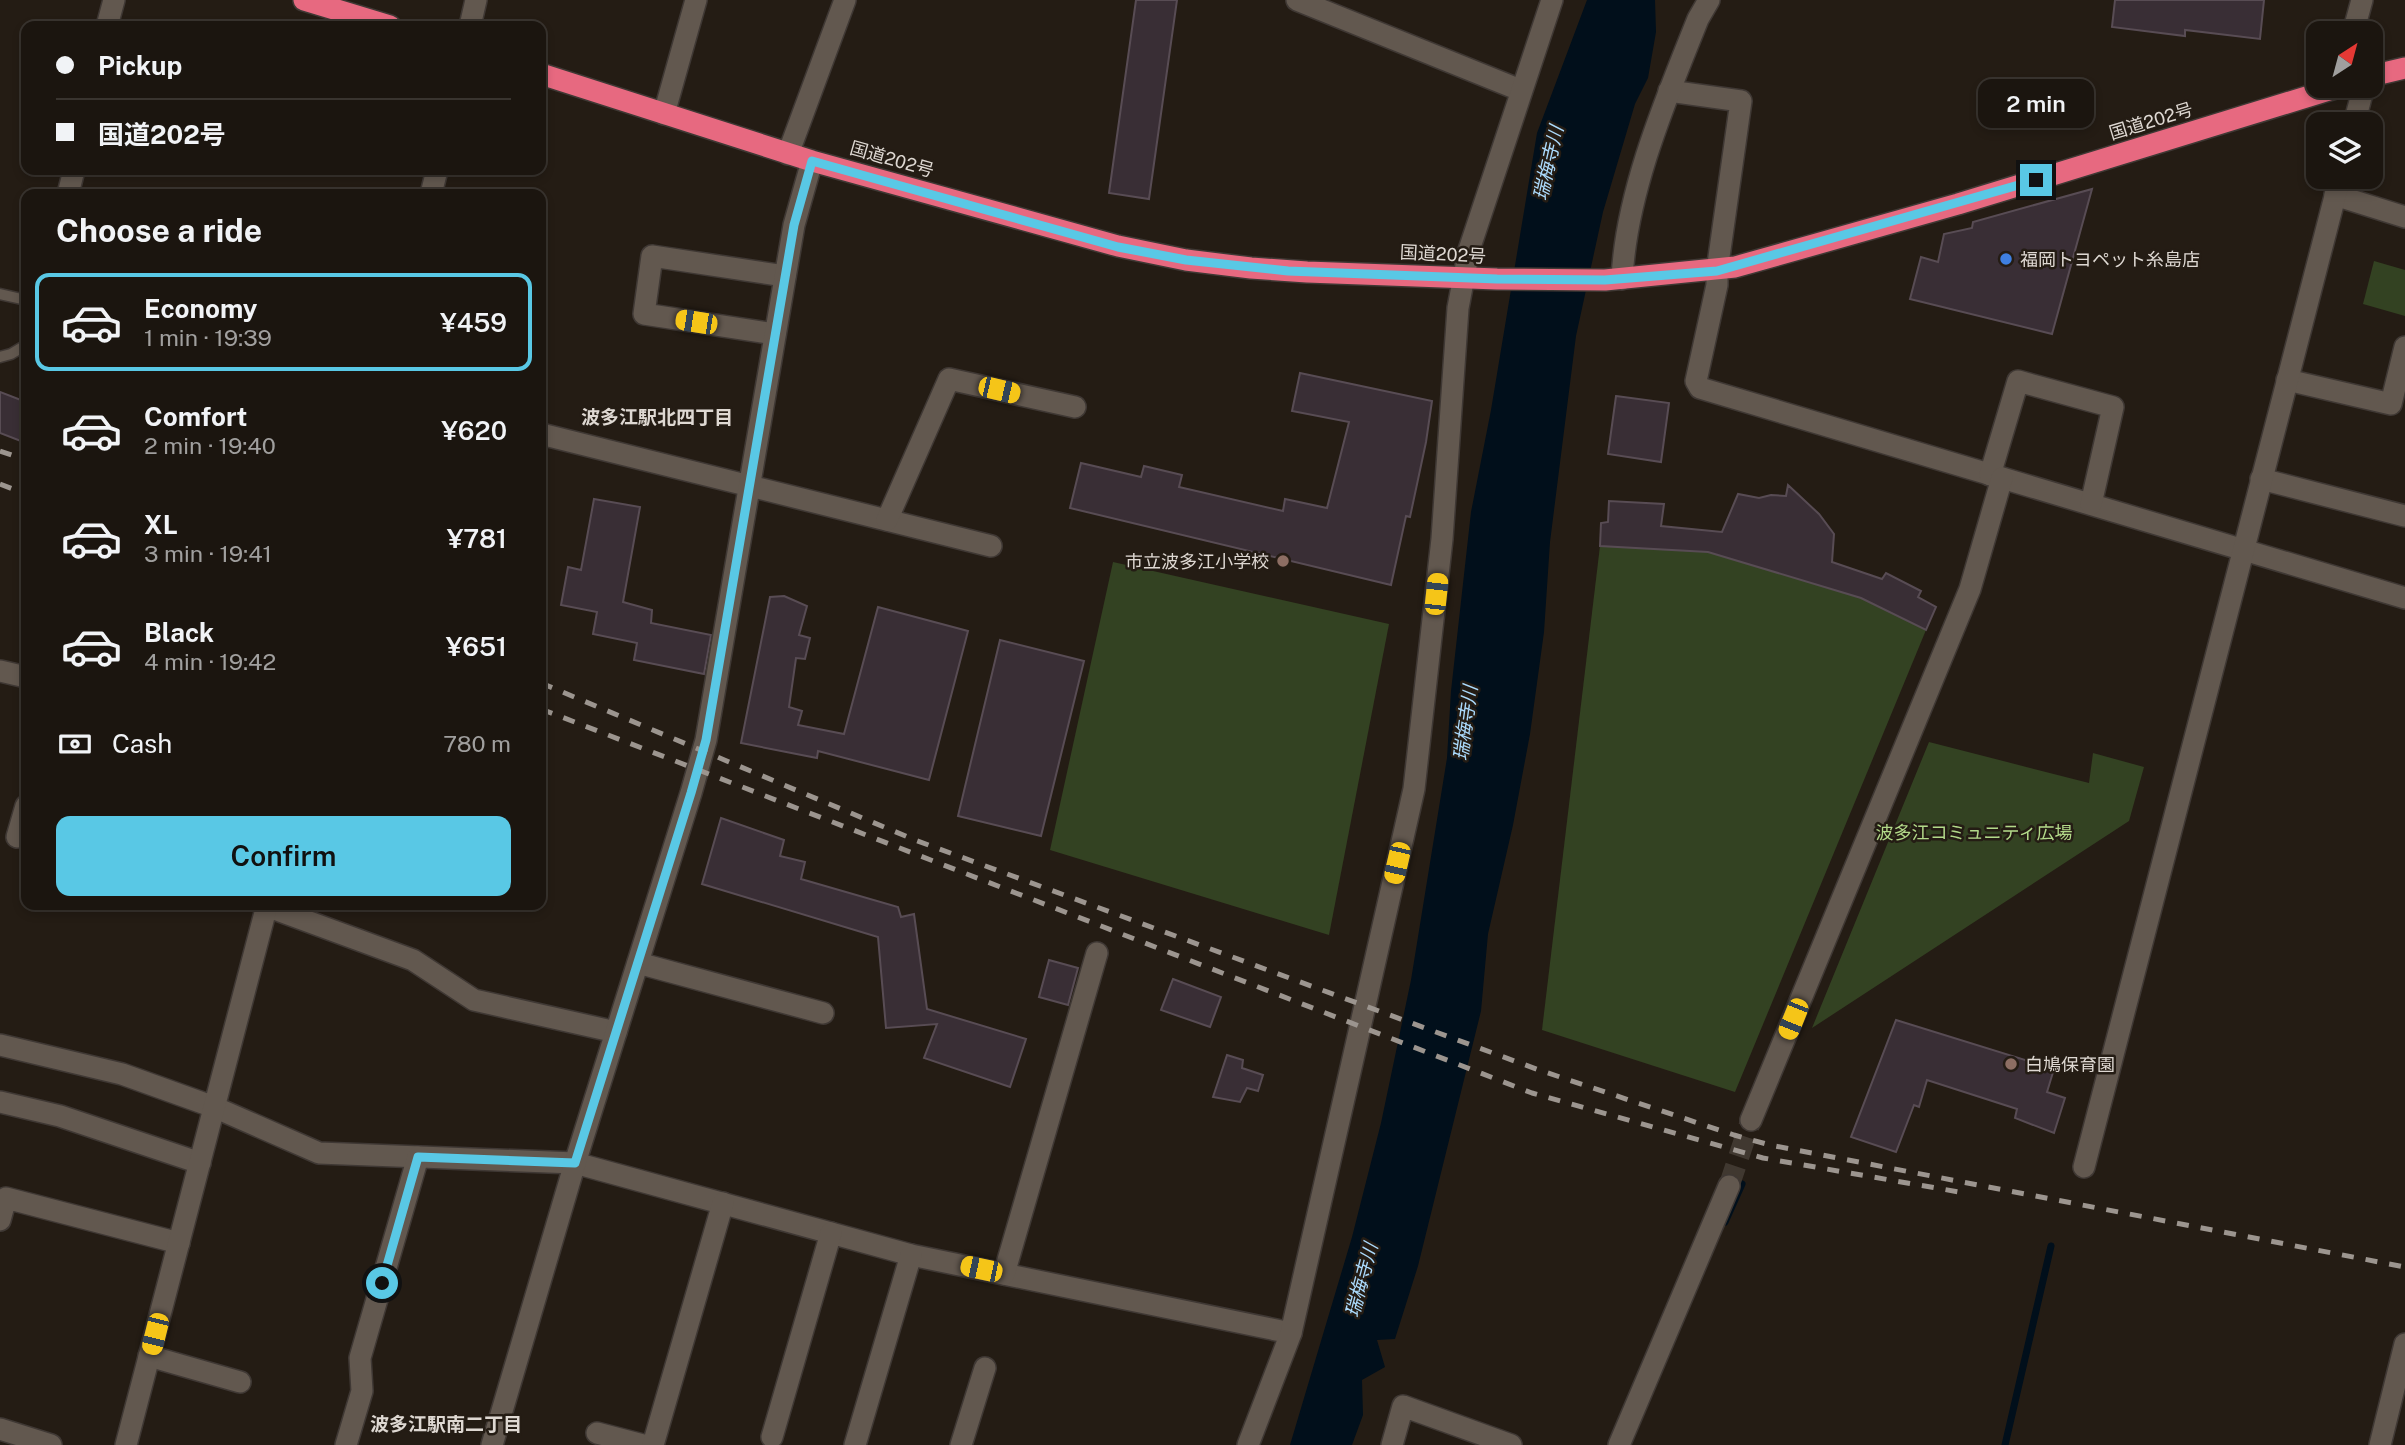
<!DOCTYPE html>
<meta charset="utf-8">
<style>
:root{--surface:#1b150f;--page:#28221d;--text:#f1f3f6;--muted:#a09f9e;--line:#39342f;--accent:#59c8e5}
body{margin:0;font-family:"Public Sans","Noto Sans JP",sans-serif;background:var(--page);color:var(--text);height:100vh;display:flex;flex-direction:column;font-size:26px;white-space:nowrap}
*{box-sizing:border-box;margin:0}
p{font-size:23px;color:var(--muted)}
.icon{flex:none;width:38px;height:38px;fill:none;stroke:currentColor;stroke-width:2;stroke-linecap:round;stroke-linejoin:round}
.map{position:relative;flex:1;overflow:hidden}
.sheet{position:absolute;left:21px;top:189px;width:525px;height:721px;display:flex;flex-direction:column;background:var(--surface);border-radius:14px;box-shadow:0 4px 10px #0003,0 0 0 2px var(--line)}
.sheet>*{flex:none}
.banner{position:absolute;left:21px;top:21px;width:525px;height:154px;border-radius:14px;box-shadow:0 4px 10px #0003,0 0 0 2px var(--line);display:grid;align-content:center;height:154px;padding:0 35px;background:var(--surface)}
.needle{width:46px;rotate:36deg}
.controls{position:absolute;left:2306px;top:21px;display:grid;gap:14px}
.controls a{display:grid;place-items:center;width:77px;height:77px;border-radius:14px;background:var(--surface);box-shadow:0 4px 10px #0003,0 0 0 2px var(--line);font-size:35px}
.end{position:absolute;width:32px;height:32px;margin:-16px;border:9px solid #59c8e5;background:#111;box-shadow:0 0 0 4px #111}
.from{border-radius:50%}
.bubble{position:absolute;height:49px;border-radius:14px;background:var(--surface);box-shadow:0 4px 10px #0003,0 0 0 2px var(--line);font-size:23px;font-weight:600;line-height:49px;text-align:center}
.car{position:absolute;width:21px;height:42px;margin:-21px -10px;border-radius:9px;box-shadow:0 0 5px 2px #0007;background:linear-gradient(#f5c518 24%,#345 0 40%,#f5c518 0 76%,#345 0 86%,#f5c518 0)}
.banner b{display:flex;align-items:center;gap:24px;height:66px;font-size:26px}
.banner b+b{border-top:2px solid var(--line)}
.banner i{width:18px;height:18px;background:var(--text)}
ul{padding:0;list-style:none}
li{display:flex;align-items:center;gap:21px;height:98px;margin:0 14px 10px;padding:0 21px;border:4px solid transparent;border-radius:14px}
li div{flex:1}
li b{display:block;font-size:26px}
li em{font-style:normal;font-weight:600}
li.selected{border-color:var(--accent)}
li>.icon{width:63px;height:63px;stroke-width:1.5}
h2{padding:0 35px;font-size:32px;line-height:84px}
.pay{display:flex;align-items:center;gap:18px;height:77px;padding:0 35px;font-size:26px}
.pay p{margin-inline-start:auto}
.action{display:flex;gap:14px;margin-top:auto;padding:14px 35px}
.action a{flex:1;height:80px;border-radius:14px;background:var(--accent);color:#111;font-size:28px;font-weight:600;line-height:80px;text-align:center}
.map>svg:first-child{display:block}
</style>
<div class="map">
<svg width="2405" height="1445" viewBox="0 0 2405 1445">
<rect width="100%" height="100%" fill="#241c14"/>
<g fill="#334222">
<path d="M2374,261L2405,270V316L2363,304Z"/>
<path d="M1600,546L1708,552L1861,598L1926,630L1735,1092L1542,1030Z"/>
<path d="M1113,562L1389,624L1329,935L1050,850Z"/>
<path d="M1929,742L2089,783L2093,753L2144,767L2129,821L1812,1028Z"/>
</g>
<path fill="#010f1b" d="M1587,0H1655L1656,32L1648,78L1635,104L1603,212L1576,336L1550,542L1544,632L1530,734L1513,825L1488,934L1481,1011L1418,1266L1395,1339L1377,1340L1385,1367L1362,1380L1363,1415L1352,1445H1290L1352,1237L1381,1123L1411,980L1447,758L1451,691L1471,512L1491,410L1537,133Z"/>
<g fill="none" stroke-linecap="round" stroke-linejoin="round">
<g stroke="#010f1b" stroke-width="7">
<path d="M1725,1222L1742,1184"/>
<path d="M2005,1445L2051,1246"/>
</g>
</g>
<g fill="#392e35" stroke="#584c54" stroke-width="2">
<path d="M1136,0H1177L1149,199L1109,193Z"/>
<path d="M2115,0H2264L2260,39L2185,30V36L2112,27Z"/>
<path d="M2092,189L2052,334L1910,299L1921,257L1938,262L1944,234L1972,228L1973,222Z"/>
<path d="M1300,373L1432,401L1426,442L1410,517L1406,516L1391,585L1070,508L1081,463L1141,477L1144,466L1182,475L1179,487L1283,511L1285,499L1327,508L1349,422L1292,411Z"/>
<path d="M0,392L26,402V443L0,433Z"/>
<path d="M1616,396L1669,403L1661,462L1608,454Z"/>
<path d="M1788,485L1819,514L1834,534L1832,562L1882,579L1886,573L1921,591L1918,597L1936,607L1926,630L1861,598L1708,552L1600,546L1601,523L1608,522L1609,501L1664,504L1661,526L1722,532L1738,494L1759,498L1771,495L1786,496Z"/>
<path d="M594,499L640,507L623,602L652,610L651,623L711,635L704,674L634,660L637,643L593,634L597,612L561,605L568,567L581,570Z"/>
<path d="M784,596L807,606L799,635L810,638L805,659L796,658L789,707L802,711L798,725L844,734L878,607L968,631L929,780L818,751L817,758L741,743L770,597Z"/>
<path d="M1000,640L1084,661L1041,836L958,816Z"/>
<path d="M721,818L784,840L780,856L805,862L801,879L898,907L901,917L914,914L927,1009L1026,1039L1010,1087L924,1058L937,1024L886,1028L878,937L702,884Z"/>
<path d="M1049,960L1078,968L1068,1005L1039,997Z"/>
<path d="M1173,979L1221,997L1210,1027L1161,1010Z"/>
<path d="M1896,1020L2054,1069L2047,1092L2065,1098L2054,1133L2015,1118L2017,1109L1927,1080L1919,1107L1914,1105L1896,1152L1851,1137Z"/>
<path d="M1227,1055L1243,1060L1242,1068L1263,1075L1258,1091L1247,1088L1240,1102L1213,1097Z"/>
</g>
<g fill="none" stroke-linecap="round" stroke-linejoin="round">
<path stroke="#403830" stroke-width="21" stroke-dasharray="21 10" stroke-linecap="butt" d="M1729,1186L1751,1120"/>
<defs>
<g id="lane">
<path d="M0,294L26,300"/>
<path d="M0,357L11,354L26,345"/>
</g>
<g id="street">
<path d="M1297,0L1520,90"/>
<path d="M107,26L114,0"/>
<path d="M470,26L476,0"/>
<path d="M2353,33L2362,0"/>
<path d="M1669,91L1741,101L1717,271V285L1696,381L1700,388L2405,598"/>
<path d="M664,114L696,0"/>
<path d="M2354,124L2364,86"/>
<path d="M788,154L845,0"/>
<path d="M68,194L74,170"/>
<path d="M431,194L437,170"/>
<path d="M2335,195L2405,217"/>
<path d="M1622,279C1626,192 1666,99 1698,19L1709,0"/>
<path d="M775,334L644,314L652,256L785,276"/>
<path d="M2287,380L2391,404L2405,347"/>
<path d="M541,434L991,546"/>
<path d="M1990,475L2018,381L2113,407L2091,504"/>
<path d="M2261,479L2405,516"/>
<path d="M887,520L949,379L1075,407"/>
<path d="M0,671L26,677"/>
<path d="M17,837L26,806"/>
<path d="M266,906L413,960L474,1000L616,1032"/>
<path d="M638,963L823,1013"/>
<path d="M0,1045L122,1074L214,1107L319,1153L575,1163L911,1255L1291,1333"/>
<path d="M0,1102L60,1116L200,1163"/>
<path d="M1751,1120L1970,589L2002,478"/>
<path d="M2084,1167L2340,177"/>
<path d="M0,1220L6,1198L179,1243"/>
<path d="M1004,1274L1097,953"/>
<path d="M149,1356L240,1382"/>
<path d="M0,1429L51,1445"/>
<path d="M597,1433L643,1445"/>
<path d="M772,1437L831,1233"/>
<path d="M126,1445L267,905"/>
<path d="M346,1445L362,1391L360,1358L418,1157"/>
<path d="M492,1445L575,1163L691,793L706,740L794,225L812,161"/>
<path d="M653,1445L723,1203"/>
<path d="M855,1445L911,1255"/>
<path d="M961,1445L985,1368"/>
<path d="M1248,1445L1291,1333L1414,789L1442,539L1458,308L1469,250L1552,0"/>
<path d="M1392,1445L1403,1406L1511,1445"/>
<path d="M1619,1445L1729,1186"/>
<path d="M2380,1445L2405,1344"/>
</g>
<g id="highway">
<path d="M304,0L390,26"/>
<path d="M541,74L812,161L1118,246L1186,260L1251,268L1307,272L1497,279L1605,280L1735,267L1958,204L2342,86"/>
<path d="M2371,76L2405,68"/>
</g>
</defs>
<use href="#lane" stroke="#3f3834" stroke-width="13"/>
<use href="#street" stroke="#3f3834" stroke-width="24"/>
<use href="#highway" stroke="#3f3834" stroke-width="24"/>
<use href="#lane" stroke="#62584f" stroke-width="10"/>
<use href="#street" stroke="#62584f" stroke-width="21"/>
<use href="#highway" stroke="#e76980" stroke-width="21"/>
<g stroke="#9c958f" stroke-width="5" stroke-dasharray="12 12" stroke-linecap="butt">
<path d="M0,451L26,460"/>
<path d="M0,484L26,494"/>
<path d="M541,683L915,840L1539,1070L1734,1135L1770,1145L2405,1267"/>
<path d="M541,709L1532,1093L1763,1158L1965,1193"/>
</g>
</g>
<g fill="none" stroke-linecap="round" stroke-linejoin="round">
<path stroke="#59c8e5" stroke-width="9" d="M382,1283L418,1157L575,1163L691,793L706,740L794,225L812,161L1118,247L1186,260L1288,271L1497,279L1605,280L1717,271L2036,180"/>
</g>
<circle fill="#3f7fe0" stroke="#241c14" stroke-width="2.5" cx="2006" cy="259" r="7"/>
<g fill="#8d6e63" stroke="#241c14" stroke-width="2.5">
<circle cx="1283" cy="561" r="7"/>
<circle cx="2011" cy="1064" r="7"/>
</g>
<g text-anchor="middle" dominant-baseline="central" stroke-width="5" stroke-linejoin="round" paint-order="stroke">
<g font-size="18" fill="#ded8d2" stroke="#241c14">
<text transform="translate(2151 121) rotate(-17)">国道202号</text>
<text transform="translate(892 159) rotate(16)">国道202号</text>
<text transform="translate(1443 254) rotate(3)">国道202号</text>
</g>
<g font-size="18" fill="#ded8d2" stroke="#241c14" text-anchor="start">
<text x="2020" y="259">福岡トヨペット糸島店</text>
<text x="1269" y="561" text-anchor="end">市立波多江小学校</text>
<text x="2025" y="1064">白鳩保育園</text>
</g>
<g font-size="18" fill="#b2d989" stroke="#241c14">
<text x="1974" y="832">波多江コミュニティ広場</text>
</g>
<g font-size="19" font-style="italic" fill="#abdafc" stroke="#241c14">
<text transform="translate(1548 163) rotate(-77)">瑞梅寺川</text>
<text transform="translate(1465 723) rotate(-82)">瑞梅寺川</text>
<text transform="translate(1361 1280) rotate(-75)">瑞梅寺川</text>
</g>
<g font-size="19" font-weight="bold" fill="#ded8d2" stroke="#241c14">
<text x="657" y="417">波多江駅北四丁目</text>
<text x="446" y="1424">波多江駅南二丁目</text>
</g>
</g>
</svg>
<div class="controls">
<a><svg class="needle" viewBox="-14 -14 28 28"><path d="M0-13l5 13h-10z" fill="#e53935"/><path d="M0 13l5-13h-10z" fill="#a09f9e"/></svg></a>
<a><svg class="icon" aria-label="layers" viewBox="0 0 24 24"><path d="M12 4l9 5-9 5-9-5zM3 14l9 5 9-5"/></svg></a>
</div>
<i class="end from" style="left:382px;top:1283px"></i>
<i class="end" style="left:2036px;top:180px"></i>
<div class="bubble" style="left:1978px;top:79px;width:116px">2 min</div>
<i class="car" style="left:696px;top:322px;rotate:279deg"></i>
<i class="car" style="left:999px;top:390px;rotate:103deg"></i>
<i class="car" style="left:1436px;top:594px;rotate:6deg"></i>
<i class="car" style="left:1397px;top:863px;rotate:193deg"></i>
<i class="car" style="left:1793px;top:1019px;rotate:202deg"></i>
<i class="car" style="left:981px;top:1269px;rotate:282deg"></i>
<i class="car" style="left:155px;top:1334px;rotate:194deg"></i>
<div class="banner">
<b><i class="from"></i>Pickup</b>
<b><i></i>国道202号</b>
</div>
<section class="sheet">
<h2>Choose a ride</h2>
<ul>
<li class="selected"><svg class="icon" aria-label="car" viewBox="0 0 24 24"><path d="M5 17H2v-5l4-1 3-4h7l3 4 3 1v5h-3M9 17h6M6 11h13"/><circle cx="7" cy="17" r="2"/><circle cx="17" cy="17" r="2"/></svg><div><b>Economy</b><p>1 min · 19:39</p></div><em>¥459</em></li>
<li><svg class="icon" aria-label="car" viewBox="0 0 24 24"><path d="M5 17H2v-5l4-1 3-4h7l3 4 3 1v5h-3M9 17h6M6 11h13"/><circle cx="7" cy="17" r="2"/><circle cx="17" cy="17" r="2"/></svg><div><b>Comfort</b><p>2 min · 19:40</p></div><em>¥620</em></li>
<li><svg class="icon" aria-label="car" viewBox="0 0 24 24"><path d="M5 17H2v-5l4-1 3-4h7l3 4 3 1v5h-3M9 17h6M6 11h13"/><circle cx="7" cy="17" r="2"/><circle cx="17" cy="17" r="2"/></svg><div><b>XL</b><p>3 min · 19:41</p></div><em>¥781</em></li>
<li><svg class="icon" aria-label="car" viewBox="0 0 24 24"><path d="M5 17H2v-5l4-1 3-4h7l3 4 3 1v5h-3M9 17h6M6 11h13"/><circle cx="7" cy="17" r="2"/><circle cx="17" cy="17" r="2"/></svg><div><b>Black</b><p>4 min · 19:42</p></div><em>¥651</em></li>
</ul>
<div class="pay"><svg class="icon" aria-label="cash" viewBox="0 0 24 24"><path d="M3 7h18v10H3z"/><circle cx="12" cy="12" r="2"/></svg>Cash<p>780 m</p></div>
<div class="action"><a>Confirm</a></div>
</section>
</div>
